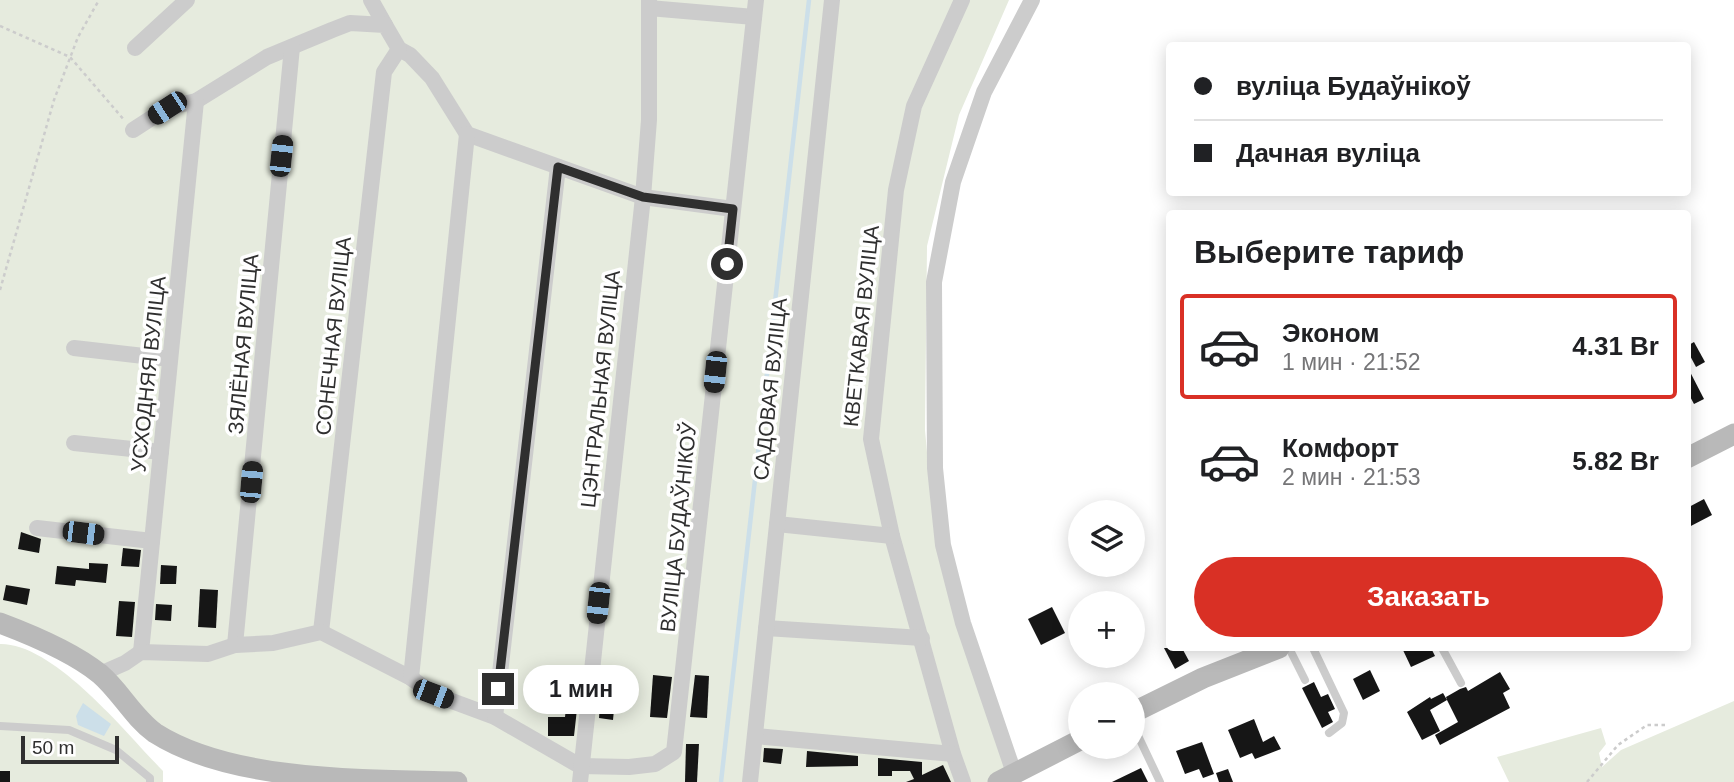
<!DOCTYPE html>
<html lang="ru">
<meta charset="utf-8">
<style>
:root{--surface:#fff;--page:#f2f2f2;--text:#202124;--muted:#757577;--line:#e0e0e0;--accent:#d93025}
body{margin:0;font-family:Arial,sans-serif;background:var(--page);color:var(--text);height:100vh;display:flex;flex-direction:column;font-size:26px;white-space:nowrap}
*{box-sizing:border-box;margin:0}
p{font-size:23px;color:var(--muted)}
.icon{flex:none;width:38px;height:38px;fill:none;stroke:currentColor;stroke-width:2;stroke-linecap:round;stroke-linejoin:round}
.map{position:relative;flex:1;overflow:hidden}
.panel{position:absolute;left:1166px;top:210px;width:525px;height:441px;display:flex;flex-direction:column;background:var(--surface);border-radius:7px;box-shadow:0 4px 18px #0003}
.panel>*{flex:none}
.banner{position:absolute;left:1166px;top:42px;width:525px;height:154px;border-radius:7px;box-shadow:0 4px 18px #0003;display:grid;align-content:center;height:154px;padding:0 28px;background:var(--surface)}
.controls{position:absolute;left:1068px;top:500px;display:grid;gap:14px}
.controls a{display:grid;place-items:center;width:77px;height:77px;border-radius:50%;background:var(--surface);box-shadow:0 4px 18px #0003;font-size:35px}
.scale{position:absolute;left:21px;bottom:18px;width:98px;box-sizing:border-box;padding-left:7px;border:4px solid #2f2f2f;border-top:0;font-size:19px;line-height:24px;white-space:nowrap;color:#2f2f2f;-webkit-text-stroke:5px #fff;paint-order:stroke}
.end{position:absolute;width:32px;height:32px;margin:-16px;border:9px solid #2f2f2f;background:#fff;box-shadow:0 0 0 4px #fff}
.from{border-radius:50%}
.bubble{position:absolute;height:49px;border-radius:24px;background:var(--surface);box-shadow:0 4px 18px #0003;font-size:23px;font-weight:800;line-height:49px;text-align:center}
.car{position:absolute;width:21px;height:42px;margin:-21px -10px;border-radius:9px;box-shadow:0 0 5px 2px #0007;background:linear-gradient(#222 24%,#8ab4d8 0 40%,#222 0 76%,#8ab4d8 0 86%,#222 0)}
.banner b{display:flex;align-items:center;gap:24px;height:66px;font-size:26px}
.banner b+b{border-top:2px solid var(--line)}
.banner i{width:18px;height:18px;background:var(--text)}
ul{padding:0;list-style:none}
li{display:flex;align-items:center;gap:21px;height:105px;margin:0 14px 10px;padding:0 14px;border:4px solid transparent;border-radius:7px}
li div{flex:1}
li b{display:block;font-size:26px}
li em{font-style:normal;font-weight:800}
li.selected{border-color:var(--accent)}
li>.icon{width:63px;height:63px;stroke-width:1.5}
h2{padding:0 28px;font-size:32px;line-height:84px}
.cta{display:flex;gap:14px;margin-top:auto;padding:14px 28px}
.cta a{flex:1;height:80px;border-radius:42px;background:var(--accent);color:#fff;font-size:28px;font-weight:800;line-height:80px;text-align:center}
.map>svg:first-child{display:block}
</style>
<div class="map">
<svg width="1734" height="782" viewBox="0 0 1734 782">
<rect width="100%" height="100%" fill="#fff"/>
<g fill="#e6ebde">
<path d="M0,0H1009L959,115L927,246L925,430L934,530L1014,773L998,782H457L191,754L100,674L0,618Z"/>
<path d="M0,644C54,643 126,733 163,771V782H0Z"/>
<path d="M1734,701V782H1509L1497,757L1601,728L1606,744L1599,753L1602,767L1621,750Z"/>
</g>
<path fill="#ccdfe9" d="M83,703L111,724L104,736L78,725L76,716Z"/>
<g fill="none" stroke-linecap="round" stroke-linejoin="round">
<path stroke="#ccdfe9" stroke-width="4.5" d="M721,782L809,0"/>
</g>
<g fill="#161616">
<path d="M1694,342L1705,362L1696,367L1687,350V346Z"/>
<path d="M1687,366L1704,399L1694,404L1687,391Z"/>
<path d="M1704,499L1712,515L1687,528V508Z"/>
<path d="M21,532L41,539L39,553L18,549Z"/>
<path d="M123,548L141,550L139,567L121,566Z"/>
<path d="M89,563L108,564L106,583L76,580L75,586L55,584L57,566L89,569Z"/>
<path d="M161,565L177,566L176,584H160Z"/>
<path d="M6,585L30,589L27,605L3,600Z"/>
<path d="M200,589L218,590L216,628L198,627Z"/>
<path d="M119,601L135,602L132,637L116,636Z"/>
<path d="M156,604L172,605L171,621L155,620Z"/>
<path d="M1052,607L1065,633L1041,645L1028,619Z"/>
<path d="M1164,648H1182L1189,661L1175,669Z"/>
<path d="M1402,648H1431L1435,656L1411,667Z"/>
<path d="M1370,670L1380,691L1363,700L1353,679Z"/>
<path d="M570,672H578V682H580L574,736H548V717H565Z"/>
<path d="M602,672L621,675L620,689H616L613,720L599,718Z"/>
<path d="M1500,672L1510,689L1503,693L1510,708L1440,745L1435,735L1458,722L1447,700L1430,710L1440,731L1422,740L1407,712L1430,697L1431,699L1443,693L1447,700L1446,697L1460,689L1466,687L1468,691Z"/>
<path d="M653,675L672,677L667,718L650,717Z"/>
<path d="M695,675L709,676L707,718L690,717Z"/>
<path d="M1314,682L1321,697L1328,694L1335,709L1328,712L1333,722L1322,728L1302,688Z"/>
<path d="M1254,719L1263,742L1274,736L1281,749L1255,759L1252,753L1240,758L1228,730Z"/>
<path d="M1202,742L1214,774L1203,778L1199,769L1185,774L1176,751Z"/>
<path d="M686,744H699L697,782H685Z"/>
<path d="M764,748L783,749L781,764L763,762Z"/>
<path d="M807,751L858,756V766L806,767Z"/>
<path d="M878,758L922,762V775L943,765L951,782H906L914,779L910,771H892V776H878Z"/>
<path d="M1141,768L1148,782H1112Z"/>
<path d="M1228,769L1233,782H1219L1216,773Z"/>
<rect x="0" y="771" width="10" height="11"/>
</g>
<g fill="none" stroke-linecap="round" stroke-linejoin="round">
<g stroke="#ccc" stroke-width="2.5" stroke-dasharray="3.5 3.5" stroke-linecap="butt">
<path d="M0,26L70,57L125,121"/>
<path d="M0,290L54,100L78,37L99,0"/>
<path d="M1587,782L1618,745L1647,725H1665"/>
</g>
<g stroke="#ccc" stroke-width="8">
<path d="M1289,648L1305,680"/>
<path d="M1313,648L1344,713L1342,723L1329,733"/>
<path d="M1442,648L1461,683"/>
<path d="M1132,723L1160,782"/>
<path d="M0,726L69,730L116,750L150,778V782"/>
</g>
<g stroke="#ccc" stroke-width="16">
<path d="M371,0L385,25"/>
<path d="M962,0L914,106L896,190L871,439L892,536L953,754L963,782"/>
<path d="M649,8L754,17"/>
<path d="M135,48L187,0"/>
<path d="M133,130L167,108L196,101L267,57L332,30L350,23L385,25L399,49L410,55L432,78L467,134L643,197L733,209"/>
<path d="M74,348L170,359"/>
<path d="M74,443L161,452"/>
<path d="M777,524L892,536"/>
<path d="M37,528L152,541"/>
<path d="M766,628L922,638"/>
<path d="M321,632L384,72L399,49"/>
<path d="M235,645L292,47"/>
<path d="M141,652L196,101"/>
<path d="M100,674L125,663L141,652L208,654L235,645L273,643L321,632L411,678L433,694L495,717L580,766L629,767L655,764L674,752L756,0"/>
<path d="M411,678L467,134"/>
<path d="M495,717L558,167"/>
<path d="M755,736L953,754"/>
<path d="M1014,773L963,623L943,545L935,468L934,282L953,182L984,92L1032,0"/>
<path d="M580,782L643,197L649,120V0"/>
<path d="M750,782L832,0"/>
</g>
<g stroke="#b9b9b9" stroke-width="21">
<path d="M1687,458L1734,434"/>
<path d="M0,623C32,635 73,652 100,674C120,691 133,717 155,733C232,782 366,780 457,782"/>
<path d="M1132,713L1203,678L1279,648"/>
<path d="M998,782L1080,740"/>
</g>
</g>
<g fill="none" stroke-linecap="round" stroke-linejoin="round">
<path stroke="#2f2f2f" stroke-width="9" d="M498,689L558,167L643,197L733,209L727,264"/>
</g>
<g text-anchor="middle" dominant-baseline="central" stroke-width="7" stroke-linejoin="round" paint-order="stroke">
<g font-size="21" fill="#2f2f2f" stroke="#fff">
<text transform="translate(861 326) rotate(-84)">КВЕТКАВАЯ ВУЛІЦА</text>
<text transform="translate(333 336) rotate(-84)">СОНЕЧНАЯ ВУЛІЦА</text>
<text transform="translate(243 344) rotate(-85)">ЗЯЛЁНАЯ ВУЛІЦА</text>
<text transform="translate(148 374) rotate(-84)">УСХОДНЯЯ ВУЛІЦА</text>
<text transform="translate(600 389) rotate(-84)">ЦЭНТРАЛЬНАЯ ВУЛІЦА</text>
<text transform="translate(770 389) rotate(-84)">САДОВАЯ ВУЛІЦА</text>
<text transform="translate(678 527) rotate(-84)">ВУЛІЦА БУДАЎНІКОЎ</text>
</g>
</g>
</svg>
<div class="controls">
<a><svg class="icon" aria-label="layers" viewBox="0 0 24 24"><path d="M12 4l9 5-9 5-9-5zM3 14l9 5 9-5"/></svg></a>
<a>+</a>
<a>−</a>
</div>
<div class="scale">50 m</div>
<i class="end from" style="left:727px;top:264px"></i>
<i class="end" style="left:498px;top:689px"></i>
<div class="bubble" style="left:523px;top:665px;width:116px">1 мин</div>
<i class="car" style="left:167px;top:108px;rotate:237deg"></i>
<i class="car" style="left:281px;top:156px;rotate:6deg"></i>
<i class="car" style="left:715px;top:372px;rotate:186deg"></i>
<i class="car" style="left:251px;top:482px;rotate:5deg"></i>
<i class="car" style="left:83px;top:533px;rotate:97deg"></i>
<i class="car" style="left:598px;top:603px;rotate:186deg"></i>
<i class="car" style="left:433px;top:694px;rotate:111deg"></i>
<div class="banner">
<b><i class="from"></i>вуліца Будаўнікоў</b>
<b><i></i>Дачная вуліца</b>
</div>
<section class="panel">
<h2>Выберите тариф</h2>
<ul>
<li class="selected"><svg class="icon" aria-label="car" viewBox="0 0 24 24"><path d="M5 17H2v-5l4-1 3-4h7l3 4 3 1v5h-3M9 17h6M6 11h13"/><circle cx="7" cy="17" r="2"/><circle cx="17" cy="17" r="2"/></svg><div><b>Эконом</b><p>1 мин · 21:52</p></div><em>4.31 Br</em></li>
<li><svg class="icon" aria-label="car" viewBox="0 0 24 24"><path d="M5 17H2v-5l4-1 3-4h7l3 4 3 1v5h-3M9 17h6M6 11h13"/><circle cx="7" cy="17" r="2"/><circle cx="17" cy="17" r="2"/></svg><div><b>Комфорт</b><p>2 мин · 21:53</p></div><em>5.82 Br</em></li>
</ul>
<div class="cta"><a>Заказать</a></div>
</section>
</div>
